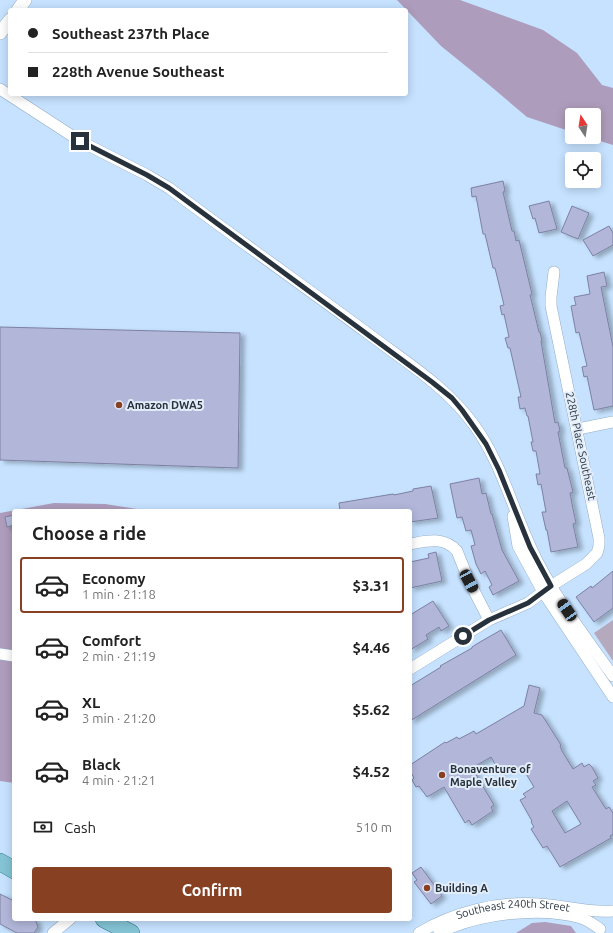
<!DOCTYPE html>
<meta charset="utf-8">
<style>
:root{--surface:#fff;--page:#f2f2f2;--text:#222;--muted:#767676;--line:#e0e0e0;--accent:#884023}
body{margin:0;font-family:Ubuntu,sans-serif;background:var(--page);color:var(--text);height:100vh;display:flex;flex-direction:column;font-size:15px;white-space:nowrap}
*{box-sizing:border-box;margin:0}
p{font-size:13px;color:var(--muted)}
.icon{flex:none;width:22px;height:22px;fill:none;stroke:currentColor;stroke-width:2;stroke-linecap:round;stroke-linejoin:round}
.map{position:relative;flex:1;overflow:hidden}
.side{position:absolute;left:12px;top:509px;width:400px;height:412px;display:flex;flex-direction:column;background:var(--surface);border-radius:4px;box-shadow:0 2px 10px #0003}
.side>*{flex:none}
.banner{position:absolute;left:8px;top:8px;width:400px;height:88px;border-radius:4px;box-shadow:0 2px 10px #0003;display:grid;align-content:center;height:88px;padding:0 20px;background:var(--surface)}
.needle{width:26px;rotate:348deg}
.fabs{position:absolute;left:565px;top:108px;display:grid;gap:8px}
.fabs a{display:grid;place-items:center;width:36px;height:36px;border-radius:4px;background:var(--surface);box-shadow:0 2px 10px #0003;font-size:20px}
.end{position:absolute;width:18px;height:18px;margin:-9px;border:5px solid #27323d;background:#fff;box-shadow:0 0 0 2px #fff}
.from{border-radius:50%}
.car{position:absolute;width:12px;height:24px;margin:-12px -6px;border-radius:5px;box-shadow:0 0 3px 1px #0007;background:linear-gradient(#222 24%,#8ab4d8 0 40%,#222 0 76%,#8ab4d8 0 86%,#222 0)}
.banner b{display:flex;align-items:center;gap:14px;height:38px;font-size:15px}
.banner b+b{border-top:1px solid var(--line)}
.banner i{width:10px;height:10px;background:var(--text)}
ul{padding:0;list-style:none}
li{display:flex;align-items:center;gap:12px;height:56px;margin:0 8px 6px;padding:0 12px;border:2px solid transparent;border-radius:4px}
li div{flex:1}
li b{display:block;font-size:15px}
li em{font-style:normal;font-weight:700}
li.on{border-color:var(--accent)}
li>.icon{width:36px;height:36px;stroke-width:1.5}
h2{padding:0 20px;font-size:18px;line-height:48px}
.pay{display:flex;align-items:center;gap:10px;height:44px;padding:0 20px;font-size:15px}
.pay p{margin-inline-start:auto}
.primary-button{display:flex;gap:8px;margin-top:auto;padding:8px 20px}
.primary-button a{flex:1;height:46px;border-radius:4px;background:var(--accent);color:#fff;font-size:16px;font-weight:700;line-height:46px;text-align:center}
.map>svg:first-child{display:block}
</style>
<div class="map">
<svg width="613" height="933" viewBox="0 0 613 933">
<defs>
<filter id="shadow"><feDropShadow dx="4.5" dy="2.5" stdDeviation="2" flood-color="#0004"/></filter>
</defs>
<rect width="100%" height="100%" fill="#c6e2ff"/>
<path fill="#b4a9bd" d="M613,620V661L594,633Z"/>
<g fill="#ad9cbb">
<path d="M397,0H460L543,30L577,53L602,85L613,88V145L587,137H594V115H572V132L527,117L488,84L441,46Z"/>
<path d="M54,503L105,504L150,511H14V783L0,781V513Z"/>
<path d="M545,922L571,926L576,933H516L532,923Z"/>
</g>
<g fill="#b2b6d9" stroke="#7d81a2" fill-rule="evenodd" filter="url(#shadow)">
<path d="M503,181L505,191L503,192L512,231H514L516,241L519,240L532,294L530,295L539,332H540L542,341H541L555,423L558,422L560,431L558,432L565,468H567L573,492L570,493L572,504L576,523L573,524L578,547L551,552L547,530H546L542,512H546L541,484L538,485L536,474H540L536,451H533L531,442H533L528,416H527L525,408L520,409L518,397H521L510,348H508L505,338L509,337L504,314L502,315L500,306L504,305L495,268H493L485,234H483L476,196L472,197L471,188Z"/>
<path d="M549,201L557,229L539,233L535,218L533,219L529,206Z"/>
<path d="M572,206L589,213L578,239L561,232Z"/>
<path d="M609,226L613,233V245L593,256L583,240Z"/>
<path d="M604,272L607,286L601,287L613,347V406L594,410L587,376L584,377L582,367L587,366L579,332L576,333L571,306L576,305L574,297L590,294L587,276Z"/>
<path d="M0,327L240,333L238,468L0,460Z"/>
<path d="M479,478L482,494L486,493L491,514H492L502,550L519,581L493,595L489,587L492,585L485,571L481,574L476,564L471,546L475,545L471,530L466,531L462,517L457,518L450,484Z"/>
<path d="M431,486L438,518L410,522V511H340L339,503L393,494L394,495L413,491V489Z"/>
<path d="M14,515V525L7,527L5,517Z"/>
<path d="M436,552L442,581L410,588V562L429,558L428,554Z"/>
<path d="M613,571V608L594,622L576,597L591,586L592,588Z"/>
<path d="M433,601L449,626L441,631L439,627L426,635L428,639L410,650V615Z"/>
<path d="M501,630L516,655L410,721V686L441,667L440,666L472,648V647L480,642Z"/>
<path d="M529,685L540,688L534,713L542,715L561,745L560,746L562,751L573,769L582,763L584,767L589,764L592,767L598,778L593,781L596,785L592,787L606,809L609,807L613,813V834L610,836L611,838L560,867L547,846L543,848L531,829L534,827L531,822L532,821L520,800L526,797L523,794L534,787L522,767L516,770L513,765L500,773L491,757L472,768L494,805L491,807L493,811L472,825L469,820L465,823L444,787L427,797L419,786L416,787L412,780L414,778L410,771V765L445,742L446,743L457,737L459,739L474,731L476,734L524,706ZM567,801L581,824L565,833L552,811Z"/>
<path d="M421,867L442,896L431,904L414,882L417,880L412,873Z"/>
<path d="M0,894L14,901V919H35L38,927L34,933H17L0,924Z"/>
</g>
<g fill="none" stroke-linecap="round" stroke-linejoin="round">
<defs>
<g id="minor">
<path d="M0,89L80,141L147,175L169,188C234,237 301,284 366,332C404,361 446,386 474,425C501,462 512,507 531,548C552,594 584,635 613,676"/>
<path d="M578,429L613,422"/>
<path d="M513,516L518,546L543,592L613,697"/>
<path d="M410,544C427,541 444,536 457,551L469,581L489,620"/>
<path d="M0,654L14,656"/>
<path d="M410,669L489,620L528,603L551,586L586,564L597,553L599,546V538L551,306V297L554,272"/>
<path d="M53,933L70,919"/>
<path id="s1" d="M419,933C453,912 499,901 539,904C564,905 587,913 612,911"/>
<path d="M439,933C476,914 540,906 581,918C588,920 594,925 600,929"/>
</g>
<g id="tertiary">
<path d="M18,10L25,0"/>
<path d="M0,33L10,20"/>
</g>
<g id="primary">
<path d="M0,862L14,870"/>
<path d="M104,919L131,933"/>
</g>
</defs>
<use href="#minor" stroke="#92adc8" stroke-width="12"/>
<use href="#tertiary" stroke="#92adc8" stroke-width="14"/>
<use href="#primary" stroke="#2d768c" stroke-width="18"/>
<use href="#minor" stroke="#fff" stroke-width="11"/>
<use href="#tertiary" stroke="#fff" stroke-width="13"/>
<use href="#primary" stroke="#83c3d4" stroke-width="17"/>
</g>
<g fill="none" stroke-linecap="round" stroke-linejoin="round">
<path stroke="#27323d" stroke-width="5" d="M80,141L147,175L169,188L432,382L452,398L462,410L486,444L499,470L530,547L551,586L528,603L489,620L463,636"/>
</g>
<g fill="#884023" stroke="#e2edf9" stroke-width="1.5">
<circle cx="119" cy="405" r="4"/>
<circle cx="442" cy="775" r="4"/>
<circle cx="427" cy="888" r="4"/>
</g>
<g text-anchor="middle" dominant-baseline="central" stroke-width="4" stroke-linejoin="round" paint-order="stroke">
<g font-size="11" font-weight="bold" fill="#27323d" stroke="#e2edf9" text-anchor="start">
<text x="127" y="405">Amazon DWA5</text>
<text x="450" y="769">Bonaventure of<tspan x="450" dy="13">Maple Valley</tspan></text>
<text x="435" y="888">Building A</text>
</g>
<g font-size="11" fill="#27323d" stroke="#e2edf9">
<text transform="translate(581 446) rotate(78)">228th Place Southeast</text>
<text stroke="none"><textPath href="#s1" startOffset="99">Southeast 240th Street</textPath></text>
</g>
</g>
</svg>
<div class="fabs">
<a><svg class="needle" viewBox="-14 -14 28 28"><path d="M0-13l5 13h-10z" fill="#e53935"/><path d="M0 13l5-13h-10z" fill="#767676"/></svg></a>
<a><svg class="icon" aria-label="locate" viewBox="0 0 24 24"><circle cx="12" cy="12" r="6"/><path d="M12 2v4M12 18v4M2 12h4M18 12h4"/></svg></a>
</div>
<i class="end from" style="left:463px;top:636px"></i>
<i class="end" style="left:80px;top:141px"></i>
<i class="car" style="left:469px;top:581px;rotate:152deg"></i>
<i class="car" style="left:567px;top:610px;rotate:326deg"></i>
<div class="banner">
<b><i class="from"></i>Southeast 237th Place</b>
<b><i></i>228th Avenue Southeast</b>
</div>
<section class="side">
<h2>Choose a ride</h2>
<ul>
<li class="on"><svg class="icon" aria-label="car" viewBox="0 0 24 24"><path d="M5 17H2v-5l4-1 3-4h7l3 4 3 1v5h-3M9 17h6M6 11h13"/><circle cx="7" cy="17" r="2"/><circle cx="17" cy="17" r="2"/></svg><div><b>Economy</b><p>1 min · 21:18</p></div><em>$3.31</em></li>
<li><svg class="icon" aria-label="car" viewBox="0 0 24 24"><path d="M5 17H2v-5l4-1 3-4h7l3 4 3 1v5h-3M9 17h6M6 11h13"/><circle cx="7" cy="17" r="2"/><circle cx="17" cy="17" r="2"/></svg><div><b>Comfort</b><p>2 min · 21:19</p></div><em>$4.46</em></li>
<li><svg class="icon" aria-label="car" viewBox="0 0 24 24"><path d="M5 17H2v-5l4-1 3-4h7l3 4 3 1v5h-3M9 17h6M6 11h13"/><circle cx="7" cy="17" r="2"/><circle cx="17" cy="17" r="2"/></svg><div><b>XL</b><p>3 min · 21:20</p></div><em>$5.62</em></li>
<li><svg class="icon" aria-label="car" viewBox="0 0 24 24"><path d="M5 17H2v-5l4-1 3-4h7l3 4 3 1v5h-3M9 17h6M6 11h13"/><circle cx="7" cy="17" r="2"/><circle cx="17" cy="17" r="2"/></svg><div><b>Black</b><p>4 min · 21:21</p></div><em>$4.52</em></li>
</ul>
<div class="pay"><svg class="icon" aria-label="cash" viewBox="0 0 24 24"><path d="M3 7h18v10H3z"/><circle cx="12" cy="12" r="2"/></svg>Cash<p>510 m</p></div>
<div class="primary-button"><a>Confirm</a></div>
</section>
</div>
